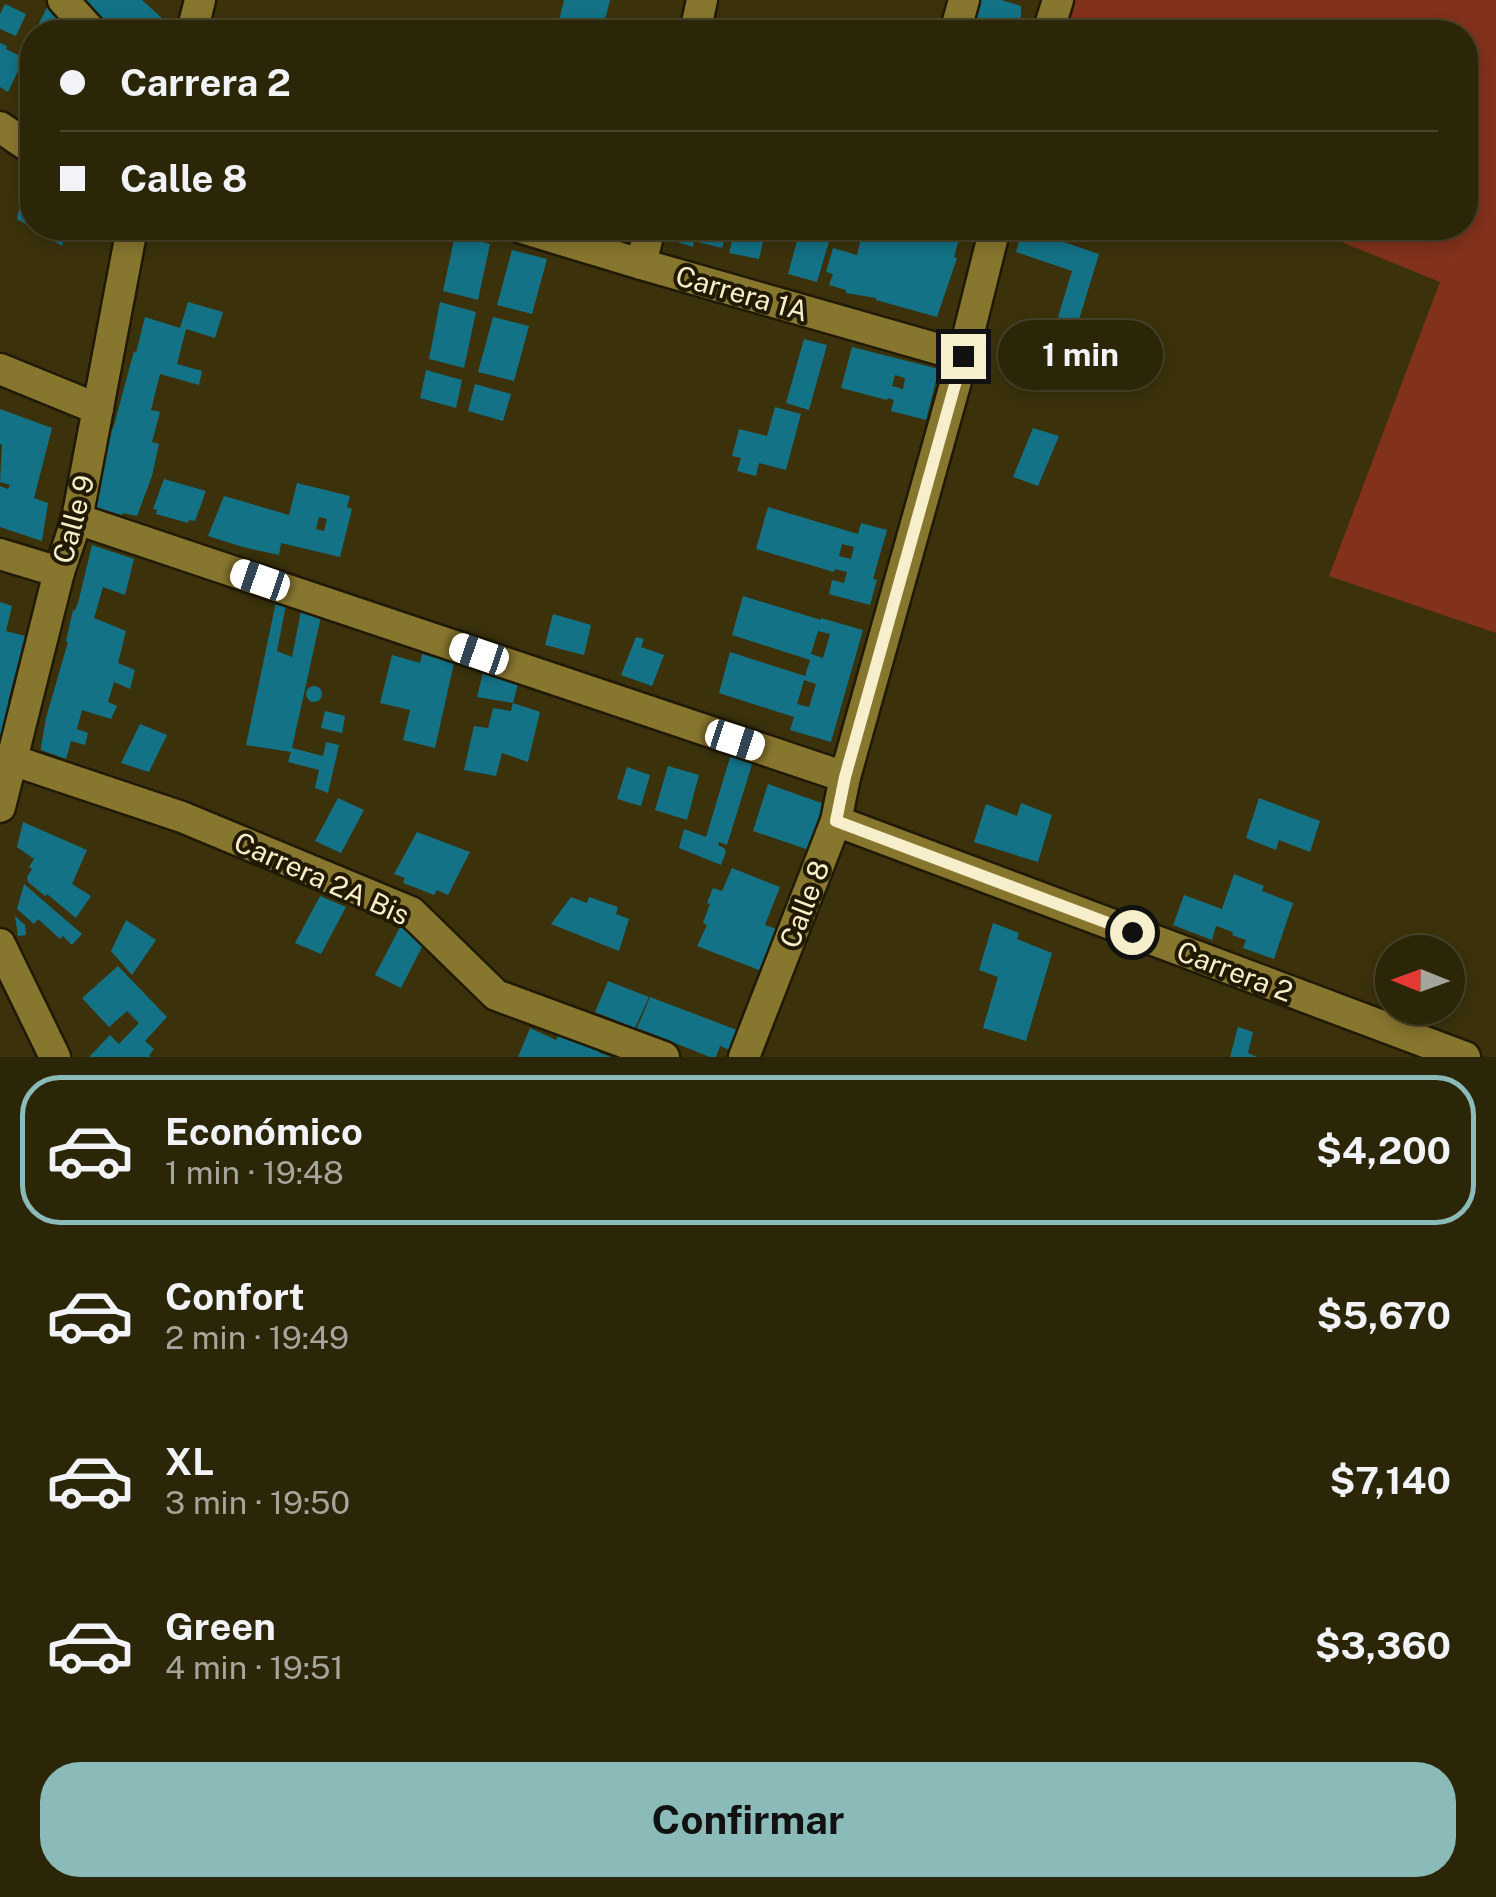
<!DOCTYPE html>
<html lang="es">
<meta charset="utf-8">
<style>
:root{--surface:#2c2609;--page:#383217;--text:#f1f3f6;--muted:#a6a59c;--line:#48432a;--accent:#8bbbb9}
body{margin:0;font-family:"Public Sans",sans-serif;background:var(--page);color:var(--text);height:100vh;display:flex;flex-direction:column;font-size:38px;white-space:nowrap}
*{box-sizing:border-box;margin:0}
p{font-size:32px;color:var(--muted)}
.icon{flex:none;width:55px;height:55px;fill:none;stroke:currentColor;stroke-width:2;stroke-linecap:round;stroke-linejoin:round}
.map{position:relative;height:1057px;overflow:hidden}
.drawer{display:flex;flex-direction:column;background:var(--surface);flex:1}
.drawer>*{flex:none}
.top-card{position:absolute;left:20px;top:20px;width:1458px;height:220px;border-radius:40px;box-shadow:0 5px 15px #0003,0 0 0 2px var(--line);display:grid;align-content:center;height:220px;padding:0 40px;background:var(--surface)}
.needle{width:65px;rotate:271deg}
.fabs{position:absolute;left:1375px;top:935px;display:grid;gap:20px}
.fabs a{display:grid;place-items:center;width:90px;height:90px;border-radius:50%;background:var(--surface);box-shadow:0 5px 15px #0003,0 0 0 2px var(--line);font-size:50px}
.end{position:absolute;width:45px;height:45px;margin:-22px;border:12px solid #f7efcc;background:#111;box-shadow:0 0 0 5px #111}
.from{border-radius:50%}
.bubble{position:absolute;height:70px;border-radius:35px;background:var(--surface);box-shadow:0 5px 15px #0003,0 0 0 2px var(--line);font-size:32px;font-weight:700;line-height:70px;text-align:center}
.car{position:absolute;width:30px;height:60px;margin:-30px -15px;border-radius:12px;box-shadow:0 0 8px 2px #0007;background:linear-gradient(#fff 24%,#345 0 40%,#fff 0 76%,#345 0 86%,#fff 0)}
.top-card b{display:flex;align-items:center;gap:35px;height:95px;font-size:38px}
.top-card b+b{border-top:2px solid var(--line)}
.top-card i{width:25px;height:25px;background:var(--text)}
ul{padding:18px 0 0;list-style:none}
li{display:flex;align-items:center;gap:30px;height:150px;margin:0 20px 15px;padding:0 20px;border:5px solid transparent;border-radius:40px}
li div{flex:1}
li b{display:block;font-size:38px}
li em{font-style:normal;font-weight:700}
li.on{border-color:var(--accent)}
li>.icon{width:90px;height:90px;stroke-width:1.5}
.cta{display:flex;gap:20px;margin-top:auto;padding:20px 40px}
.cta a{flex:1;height:115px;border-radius:40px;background:var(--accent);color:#111;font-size:40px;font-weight:700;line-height:115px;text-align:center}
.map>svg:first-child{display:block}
</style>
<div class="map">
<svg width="1496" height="1057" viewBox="0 0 1496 1057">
<rect width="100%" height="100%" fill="#3b320c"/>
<path fill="#82311b" d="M1075,0H1496V633L1329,576L1440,282L1307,228H1465V32H1063Z"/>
<g fill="#137286" fill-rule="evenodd">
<path d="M86,0H142L164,20L152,32H106L84,2Z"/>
<path d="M564,0H610L602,32H556Z"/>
<path d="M971,0H1001L1021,6V17L1016,25V32H992L965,23Z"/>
<path d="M49,3L76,32H35Z"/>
<path d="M5,4L26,14L16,36L0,29V14Z"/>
<path d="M0,43L7,46L6,49L24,58L8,92L0,87Z"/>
<path d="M23,187L32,193V228H67L62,246L17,219Z"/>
<path d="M668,228H728L722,248L694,241L693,247L677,242L678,239L666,235Z"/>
<path d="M735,228H833L817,282L788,274L797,241L766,230L759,259L729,253Z"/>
<path d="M896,228H930L960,236L954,257L957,258L937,317L876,300V298L846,293V290L829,285L833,274L826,272L833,248L857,255L863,231L893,239Z"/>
<path d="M1023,228L1099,254L1078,323L1058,317L1072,271L1016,252Z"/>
<path d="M455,235L490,244L478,300L443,291Z"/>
<path d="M512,250L547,259L532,314L497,305Z"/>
<path d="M188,302L223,312L215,338L186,329L177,364L202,371L199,385L160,374L151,410L160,412L152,442L159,444L152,476L137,516L123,513L122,515L94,507L112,429H113L134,351L136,353L145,317L180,328Z"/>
<path d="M440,302L476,312L464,368L429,359Z"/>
<path d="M493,317L529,326L514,381L478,372Z"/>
<path d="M804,339L827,345L809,410L786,403Z"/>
<path d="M852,347L939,369L926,420L891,411L894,400L888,398L887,400L841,388ZM895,375L905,378L903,389L892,386Z"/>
<path d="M426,370L462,380L456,408L420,398Z"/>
<path d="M475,384L511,394L503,421L468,411Z"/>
<path d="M775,407L801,414L786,470L759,463L756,476L737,471L741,458L732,456L739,429L767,436Z"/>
<path d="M0,409L52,428L34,498L48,503L42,541L0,527V486L8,489L10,485L0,482L2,444H0Z"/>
<path d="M1033,428L1059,436L1038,486L1013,477Z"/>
<path d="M164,479L206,491L195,521L189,520L188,523L156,514L157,510L153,509Z"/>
<path d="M297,483L350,496L347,507L352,509L340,557L281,543L279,555L243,547L208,536L224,496L289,515ZM319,517L327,519L324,531L316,529Z"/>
<path d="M768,507L858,534L861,523L887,530L873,579L877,580L870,605L829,594L832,580L844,583L847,572L835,569L834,572L756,549ZM842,544L854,547L851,559L839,556Z"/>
<path d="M92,545L134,559L125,595L103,587L94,618L126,631L118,663L135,670L130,689L114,682L108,702L117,706L111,719L82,710L77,729L88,733L85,745L71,741L66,759L41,750V747L46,718L68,642L66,641L73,610H75L78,603Z"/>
<path d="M743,596L821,620V618L863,630L831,742L790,730L794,717L719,693L730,652L805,676L810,660L732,635ZM818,631L830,634L823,658L811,654ZM804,680L816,684L809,707L797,704Z"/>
<path d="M277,597L287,600L277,651L292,657L302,606L322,612L292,748L323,756L326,742L339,745L328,793L315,788L319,770L288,762L291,752L246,745Z"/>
<path d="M0,602L12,606L6,631L25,636L8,702L11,703L0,757Z"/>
<path d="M553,614L591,625L584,655L545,645Z"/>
<path d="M636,637L644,639L641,647L664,655L652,686L621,675Z"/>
<path d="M422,654L454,663L435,748L403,740L410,710L380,703L392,655L420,663Z"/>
<path d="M484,669L519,680L513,703L540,712L528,762L502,753L496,776L464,770L474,726L488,728L493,708L511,711L513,703L477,697Z"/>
<circle cx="314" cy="694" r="8"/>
<path d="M325,711L345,716L342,733L321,728Z"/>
<path d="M140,724L167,735L149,772L121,763Z"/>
<path d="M731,754L753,761L727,845L719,842L718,845L724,848L726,851L721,865L679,848L684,829L706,837Z"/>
<path d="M668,766L699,775L687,820L655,810Z"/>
<path d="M627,767L650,775L641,806L617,799Z"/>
<path d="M768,784L827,805L812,851L753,831Z"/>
<path d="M338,798L364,810L341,853L315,841Z"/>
<path d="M1259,798L1320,821L1310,852L1279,840L1276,850L1246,838Z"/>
<path d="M1021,803L1052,815L1038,862L974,842L986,804L1017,816Z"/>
<path d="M23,822L87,850L72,884L91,896L76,918L47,894L45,896L28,882L27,877L32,869L29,867L34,859L17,847Z"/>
<path d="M417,832L470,852L448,895L437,890L434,895L419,889L403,883L405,878L394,874Z"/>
<path d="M732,868L780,887L765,925L785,932L769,974L697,946L707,925L703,923L710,904L707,903L713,888L722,891Z"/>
<path d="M1234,874L1264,886L1262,891L1293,903L1274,959L1243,948L1246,940L1232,935L1233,932L1216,926L1212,940L1173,925L1184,895L1222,909Z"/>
<path d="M24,884L82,934L72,945L63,936L60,939L38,919L34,924L17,909Z"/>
<path d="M320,896L346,907L321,954L295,943Z"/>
<path d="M571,897L587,903L589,897L618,907L616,914L629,919L619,951L551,924Z"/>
<path d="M15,916L25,925L26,935L18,936Z"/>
<path d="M126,920L156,940L132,975L111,951Z"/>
<path d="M993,923L1019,933L1017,939L1052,953L1026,1041L983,1028L998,977L979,970Z"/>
<path d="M400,927L425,941L401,988L375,975Z"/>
<path d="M118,966L167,1017L145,1041L154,1049L149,1055L151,1057H89L110,1035L119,1044L139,1023L127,1011L109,1027L82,998Z"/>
<path d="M608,981L649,997L635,1028L595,1012Z"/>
<path d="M650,997L745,1033L737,1053L720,1046L716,1057H710L637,1028Z"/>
<path d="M1238,1027L1253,1032L1248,1053L1257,1057H1230Z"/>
<path d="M530,1028L556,1040L559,1034L600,1047L598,1052L611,1057H518Z"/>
</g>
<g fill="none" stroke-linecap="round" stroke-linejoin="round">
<defs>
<g id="street">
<path d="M63,0L92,32"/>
<path d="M192,32L200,0"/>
<path d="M695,32L702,0"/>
<path d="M955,32L964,0"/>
<path d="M1048,32L1058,0"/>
<path d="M0,127L32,149"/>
<path d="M522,228L641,264L963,356"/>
<path d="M641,264L650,228"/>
<path d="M0,369L98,409"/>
<path d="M77,519L845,777"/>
<path d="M0,554L59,572"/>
<path d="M12,760L182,817L411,912L496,995L664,1057"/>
<path d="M0,807L59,572L77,519L132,228"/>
<path d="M836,821L1465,1057"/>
<path d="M0,944L55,1057"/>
<path d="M744,1057L836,821L845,777L963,356L995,228"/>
</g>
</defs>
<use href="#street" stroke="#201a05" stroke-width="35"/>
<use href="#street" stroke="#87762e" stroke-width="30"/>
</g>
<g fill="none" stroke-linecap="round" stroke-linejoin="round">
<path stroke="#f7efcc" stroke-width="12" d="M963,356L845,777L836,821L1132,932"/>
</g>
<g text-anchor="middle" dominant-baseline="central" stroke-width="8" stroke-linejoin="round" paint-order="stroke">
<g font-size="28" fill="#f7efcc" stroke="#211a00">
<text transform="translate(742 293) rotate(16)">Carrera 1A</text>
<text transform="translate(73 519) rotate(-75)">Calle 9</text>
<text transform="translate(322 878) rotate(24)">Carrera 2A Bis</text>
<text transform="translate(804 904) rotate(-69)">Calle 8</text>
<text transform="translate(1235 971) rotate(21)">Carrera 2</text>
</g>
</g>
</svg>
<div class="fabs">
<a><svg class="needle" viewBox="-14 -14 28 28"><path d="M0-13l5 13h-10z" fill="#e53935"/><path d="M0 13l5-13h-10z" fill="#a6a59c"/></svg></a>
</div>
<i class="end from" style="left:1132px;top:932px"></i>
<i class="end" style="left:963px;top:356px"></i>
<div class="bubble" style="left:998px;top:320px;width:165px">1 min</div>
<i class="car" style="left:260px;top:580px;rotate:289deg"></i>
<i class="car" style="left:479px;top:654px;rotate:289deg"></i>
<i class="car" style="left:735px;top:740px;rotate:108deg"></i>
<div class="top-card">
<b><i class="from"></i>Carrera 2</b>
<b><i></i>Calle 8</b>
</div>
</div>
<section class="drawer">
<ul>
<li class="on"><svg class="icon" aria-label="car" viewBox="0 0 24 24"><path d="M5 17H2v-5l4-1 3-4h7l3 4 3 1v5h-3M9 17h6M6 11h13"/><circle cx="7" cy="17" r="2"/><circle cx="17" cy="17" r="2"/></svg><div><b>Económico</b><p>1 min · 19:48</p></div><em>$4,200</em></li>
<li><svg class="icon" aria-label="car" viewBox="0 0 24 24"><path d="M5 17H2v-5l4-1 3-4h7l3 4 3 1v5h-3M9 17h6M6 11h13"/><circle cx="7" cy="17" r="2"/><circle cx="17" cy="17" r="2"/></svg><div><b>Confort</b><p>2 min · 19:49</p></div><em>$5,670</em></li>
<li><svg class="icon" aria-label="car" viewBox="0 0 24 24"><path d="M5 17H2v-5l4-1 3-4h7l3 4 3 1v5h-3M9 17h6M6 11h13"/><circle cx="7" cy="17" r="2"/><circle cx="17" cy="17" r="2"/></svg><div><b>XL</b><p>3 min · 19:50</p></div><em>$7,140</em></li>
<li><svg class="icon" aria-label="car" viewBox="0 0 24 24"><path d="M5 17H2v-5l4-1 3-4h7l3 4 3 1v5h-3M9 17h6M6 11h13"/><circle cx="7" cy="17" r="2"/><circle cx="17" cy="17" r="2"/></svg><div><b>Green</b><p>4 min · 19:51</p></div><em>$3,360</em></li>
</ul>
<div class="cta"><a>Confirmar</a></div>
</section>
